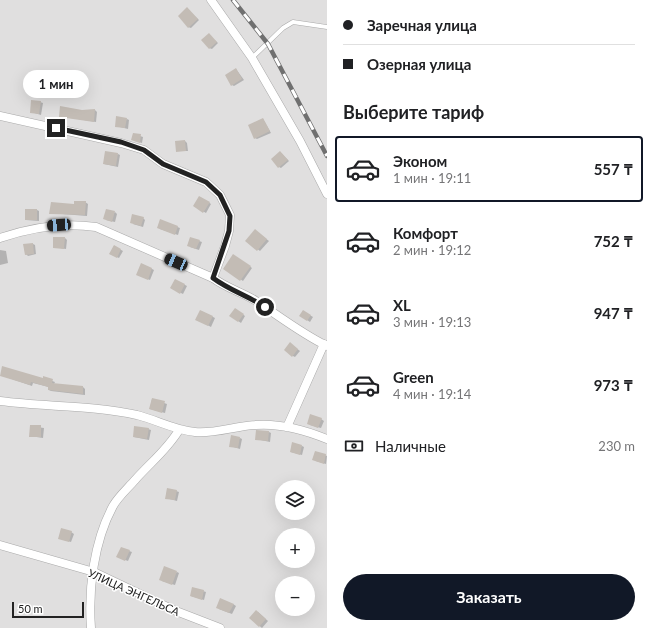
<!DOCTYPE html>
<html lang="ru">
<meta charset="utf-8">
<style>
:root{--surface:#fff;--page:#f6f6f6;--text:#202124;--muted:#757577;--line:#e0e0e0;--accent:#111827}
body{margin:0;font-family:Lato,sans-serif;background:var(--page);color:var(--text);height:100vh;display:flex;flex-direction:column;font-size:15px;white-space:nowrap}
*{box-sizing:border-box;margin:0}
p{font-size:13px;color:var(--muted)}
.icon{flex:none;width:22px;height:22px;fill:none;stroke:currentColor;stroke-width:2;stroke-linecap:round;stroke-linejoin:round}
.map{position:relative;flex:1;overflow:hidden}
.side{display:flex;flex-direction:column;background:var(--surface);width:324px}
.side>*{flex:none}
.hud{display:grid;align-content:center;height:88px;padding:0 16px;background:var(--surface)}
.buttons{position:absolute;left:275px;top:480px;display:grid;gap:8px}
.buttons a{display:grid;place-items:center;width:40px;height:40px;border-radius:50%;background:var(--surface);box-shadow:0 4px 16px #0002;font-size:20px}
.scale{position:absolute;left:12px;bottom:10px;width:72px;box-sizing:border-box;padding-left:4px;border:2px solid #222;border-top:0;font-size:11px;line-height:14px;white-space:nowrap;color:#222;-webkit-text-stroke:3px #fff;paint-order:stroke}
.end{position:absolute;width:18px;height:18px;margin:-9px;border:5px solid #222;background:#fff;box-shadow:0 0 0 2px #fff}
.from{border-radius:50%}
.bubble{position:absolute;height:28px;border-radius:14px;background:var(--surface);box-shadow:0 4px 16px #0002;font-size:13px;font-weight:700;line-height:28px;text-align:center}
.car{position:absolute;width:12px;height:24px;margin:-12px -6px;border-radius:5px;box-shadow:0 0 3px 1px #0007;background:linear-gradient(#222 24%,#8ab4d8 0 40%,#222 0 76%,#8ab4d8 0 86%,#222 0)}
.hud b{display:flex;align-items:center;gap:14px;height:38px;font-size:15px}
.hud b+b{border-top:1px solid var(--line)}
.hud i{width:10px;height:10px;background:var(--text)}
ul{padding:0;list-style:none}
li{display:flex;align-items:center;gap:12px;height:66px;margin:0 8px 6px;padding:0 8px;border:2px solid transparent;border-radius:4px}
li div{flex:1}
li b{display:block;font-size:15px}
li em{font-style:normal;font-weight:700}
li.active{border-color:var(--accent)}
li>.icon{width:36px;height:36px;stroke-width:1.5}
h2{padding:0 16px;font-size:18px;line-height:48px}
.pay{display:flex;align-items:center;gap:10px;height:44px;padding:0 16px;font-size:15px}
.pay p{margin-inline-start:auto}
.action{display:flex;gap:8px;margin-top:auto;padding:8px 16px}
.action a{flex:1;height:46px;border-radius:24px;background:var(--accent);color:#fff;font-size:16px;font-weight:700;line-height:46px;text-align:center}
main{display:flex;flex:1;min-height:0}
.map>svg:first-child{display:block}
</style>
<main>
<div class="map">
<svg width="327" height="628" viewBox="0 0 327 628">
<rect width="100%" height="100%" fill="#f2efe9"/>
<path fill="#e0dfdf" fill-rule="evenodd" d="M0,0H327V628H0ZM282,487H308V513H282ZM282,535H308V561H282ZM282,583H308V609H282Z"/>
<g fill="#0003">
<path d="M187,9L199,20L191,28L188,27Z"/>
<path d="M209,35L218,43L212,49L209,48Z"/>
<path d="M236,69L244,80L234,86L232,85Z"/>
<path d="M40,102L43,103L41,115L31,112Z"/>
<path d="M95,110L97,112L96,122L60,116L82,111Z"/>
<path d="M127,119L129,120L128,129L116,126Z"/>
<path d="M263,119L271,133L257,139L255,138Z"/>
<path d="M134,134L143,137L142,143L135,141Z"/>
<path d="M185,141L187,143L188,151H177Z"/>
<path d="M280,152L289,161L281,168L279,167Z"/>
<path d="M118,154L120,155L118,167L104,164Z"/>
<path d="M200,197L211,204L206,213L194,206Z"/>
<path d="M85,202L88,204L87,216L50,213Z"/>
<path d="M37,210L39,211V221L26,220Z"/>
<path d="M115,212L117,214L115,222L106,220Z"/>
<path d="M143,218L145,220L143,227L133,224Z"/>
<path d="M161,221L180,228L178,235L160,229Z"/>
<path d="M257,232L269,241L260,251L247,241Z"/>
<path d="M65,238L67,240L66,249L54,247Z"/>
<path d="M199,241L202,242L199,250L190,247Z"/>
<path d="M33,244L35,245L36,254L28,256L26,254Z"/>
<path d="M114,246L123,251L119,258L110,254Z"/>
<path d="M0,250L6,251L8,263L0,265Z"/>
<path d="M236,257L252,268L243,281L224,268Z"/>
<path d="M142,264L154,270L150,280L140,276Z"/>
<path d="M175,280L187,286L183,294L171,288Z"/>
<path d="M235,309L245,316L241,323L231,316Z"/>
<path d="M201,311L215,318L211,327L196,319Z"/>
<path d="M303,311L313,317L310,322L301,316Z"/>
<path d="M292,345L300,351L295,357L293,356Z"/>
<path d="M3,376L43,379L44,378L55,382L54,384L83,387L85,389V395L51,391L49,390V387L33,383L32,386Z"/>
<path d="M152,399L167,404L165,413L150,409Z"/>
<path d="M321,419L324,421L321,428L310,425Z"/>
<path d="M30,426L44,428L43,438L30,436Z"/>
<path d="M148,429L151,430L149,440L134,437Z"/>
<path d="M269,432L271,433L270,442L256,439Z"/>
<path d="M240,438L242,439L240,449L230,446Z"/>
<path d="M302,446L304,447L302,455L291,452Z"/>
<path d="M316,452L327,456L326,464L316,461Z"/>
<path d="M176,491L179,492L177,501L166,498Z"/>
<path d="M71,532L74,534L71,542L61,539Z"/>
<path d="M129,551L132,552L128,561L120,558Z"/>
<path d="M177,572L179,573L175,585L162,581Z"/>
<path d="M193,588L206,592L204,600L191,596Z"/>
<path d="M233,604L236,606L232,614L219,609Z"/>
<path d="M258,612L268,621L262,628L250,618Z"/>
</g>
<g fill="#c3bcb5">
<path d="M187,7L198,19L188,28L178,16Z"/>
<path d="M209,33L217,42L209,49L201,40Z"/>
<path d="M236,68L242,79L231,86L225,75Z"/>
<path d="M31,100L41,101L39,114L30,113Z"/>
<path d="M60,106L82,110L95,109L94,122L59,117Z"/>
<path d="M116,116L127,118L125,128L115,127Z"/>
<path d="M263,118L270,131L254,139L248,125Z"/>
<path d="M133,133L141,134L140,143L131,140Z"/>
<path d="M185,140L186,151L176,152L175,141Z"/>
<path d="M105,151L118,153L116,166L103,164Z"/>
<path d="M280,151L288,160L278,168L271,159Z"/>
<path d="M199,196L210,202L203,213L193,206Z"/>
<path d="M74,201H86L85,215L49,214L51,202L74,204Z"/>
<rect x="25" y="209" width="12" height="11"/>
<path d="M106,209L115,211L112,222L103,219Z"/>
<path d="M132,214L144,217L141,226L130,223Z"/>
<path d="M160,219L178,226L175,235L157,228Z"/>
<path d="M255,229L267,239L257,251L245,241Z"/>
<path d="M53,237H65L64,249L53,248Z"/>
<path d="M190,237L200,240L196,249L187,246Z"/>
<path d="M33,243L34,254L25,255L23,244Z"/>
<path d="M114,245L121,249L117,258L109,254Z"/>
<path d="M233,254L251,266L240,281L223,269Z"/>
<path d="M141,263L152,268L148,280L136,275Z"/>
<path d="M175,279L185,284L180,294L170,288Z"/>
<path d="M235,308L244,314L238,322L229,316Z"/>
<path d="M200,310L213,316L208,326L195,320Z"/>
<path d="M303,310L311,315L307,321L299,316Z"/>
<path d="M290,342L298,349L292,357L284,350Z"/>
<path d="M2,366L43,378V376L53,379L52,383L83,386V394L48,390V387L31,382L30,385L0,376Z"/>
<path d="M152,398L165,401L162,413L149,409Z"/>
<path d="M310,414L322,418L318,428L307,424Z"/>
<path d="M30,425H41V437H29Z"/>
<path d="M134,426L149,428L147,439L133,437Z"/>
<path d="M256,430L269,431L268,441L255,440Z"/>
<path d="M231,435L240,437L238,448L229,447Z"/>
<path d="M292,442L302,445L300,455L290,452Z"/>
<path d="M315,451L326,454L324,464L312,460Z"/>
<path d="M167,488L177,490L175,500L165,499Z"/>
<path d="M61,528L72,531L69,542L58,539Z"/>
<path d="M121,547L130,550L125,561L116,557Z"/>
<path d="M164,566L177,571L172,585L159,580Z"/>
<path d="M192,587L204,590L202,600L190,596Z"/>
<path d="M220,598L234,604L229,613L216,608Z"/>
<path d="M256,610L266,619L259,627L249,618Z"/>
</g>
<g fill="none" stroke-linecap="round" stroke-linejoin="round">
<defs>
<path id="lane" d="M252,58L283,28L293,22L327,27"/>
<g id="street">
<path d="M211,0L252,58L300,141L327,194"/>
<path d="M0,116L121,143L144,150L163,164L206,182L220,195L230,215L229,231L225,246L213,278"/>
<path d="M0,238C32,227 62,222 96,227L213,278C228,289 242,292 256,301C279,316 302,334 327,346"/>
<path d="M0,401C45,407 92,405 137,415C157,420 174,430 195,432C215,434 235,426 255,425C279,423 305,430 327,439"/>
<path d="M287,427L324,344"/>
<path d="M0,545L94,572L176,611L220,628"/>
<path d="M91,628C88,589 94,541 113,506C118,497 128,488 135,480C150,463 167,450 179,430"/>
</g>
</defs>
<use href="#lane" stroke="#a9a9a9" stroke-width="5"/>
<use href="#street" stroke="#a9a9a9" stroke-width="9"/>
<use href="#lane" stroke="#fff" stroke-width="4"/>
<use href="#street" stroke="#fff" stroke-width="8"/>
<defs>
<path id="rail" d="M233,0L268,44L327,156"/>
</defs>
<use href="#rail" stroke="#707070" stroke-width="4.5"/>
<use href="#rail" stroke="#fff" stroke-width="3" stroke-dasharray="9" stroke-linecap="butt"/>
</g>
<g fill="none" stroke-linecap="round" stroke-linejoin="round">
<path stroke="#222" stroke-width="5" d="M56,128L121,142L144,150L163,164L206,182L220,195L230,216L229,231L213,278C229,290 248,296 265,307"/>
</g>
<g text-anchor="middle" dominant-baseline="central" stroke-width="3" stroke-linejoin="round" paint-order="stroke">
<g font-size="11" fill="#222" stroke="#fff">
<text transform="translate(134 592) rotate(24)">УЛИЦА ЭНГЕЛЬСА</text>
</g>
</g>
</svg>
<div class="buttons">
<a><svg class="icon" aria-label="layers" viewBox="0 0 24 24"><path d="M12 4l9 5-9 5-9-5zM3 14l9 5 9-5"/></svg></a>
<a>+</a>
<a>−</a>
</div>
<div class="scale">50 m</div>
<i class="end from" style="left:265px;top:307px"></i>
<i class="end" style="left:56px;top:128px"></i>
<div class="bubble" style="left:23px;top:70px;width:66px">1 мин</div>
<i class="car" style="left:59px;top:225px;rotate:266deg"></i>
<i class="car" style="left:176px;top:262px;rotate:293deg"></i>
</div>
<section class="side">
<div class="hud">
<b><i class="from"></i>Заречная улица</b>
<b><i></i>Озерная улица</b>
</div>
<h2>Выберите тариф</h2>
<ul>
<li class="active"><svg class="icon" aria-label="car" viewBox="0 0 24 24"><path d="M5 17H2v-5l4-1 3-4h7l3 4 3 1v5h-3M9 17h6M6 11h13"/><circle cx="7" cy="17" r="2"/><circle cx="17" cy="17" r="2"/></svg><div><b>Эконом</b><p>1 мин · 19:11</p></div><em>557 ₸</em></li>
<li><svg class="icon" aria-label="car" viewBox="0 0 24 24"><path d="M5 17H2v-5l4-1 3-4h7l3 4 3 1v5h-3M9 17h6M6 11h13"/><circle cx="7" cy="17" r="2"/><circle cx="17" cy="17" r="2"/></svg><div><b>Комфорт</b><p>2 мин · 19:12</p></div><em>752 ₸</em></li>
<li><svg class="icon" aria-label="car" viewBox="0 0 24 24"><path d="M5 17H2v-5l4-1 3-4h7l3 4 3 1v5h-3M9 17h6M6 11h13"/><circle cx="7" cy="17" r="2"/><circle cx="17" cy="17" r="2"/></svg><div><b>XL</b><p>3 мин · 19:13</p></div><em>947 ₸</em></li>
<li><svg class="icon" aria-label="car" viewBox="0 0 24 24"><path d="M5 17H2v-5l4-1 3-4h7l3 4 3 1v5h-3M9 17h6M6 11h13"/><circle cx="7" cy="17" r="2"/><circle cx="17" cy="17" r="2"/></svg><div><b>Green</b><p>4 мин · 19:14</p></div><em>973 ₸</em></li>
</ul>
<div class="pay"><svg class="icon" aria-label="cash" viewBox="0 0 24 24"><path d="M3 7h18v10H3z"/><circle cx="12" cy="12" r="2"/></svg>Наличные<p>230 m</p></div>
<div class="action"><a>Заказать</a></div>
</section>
</main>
